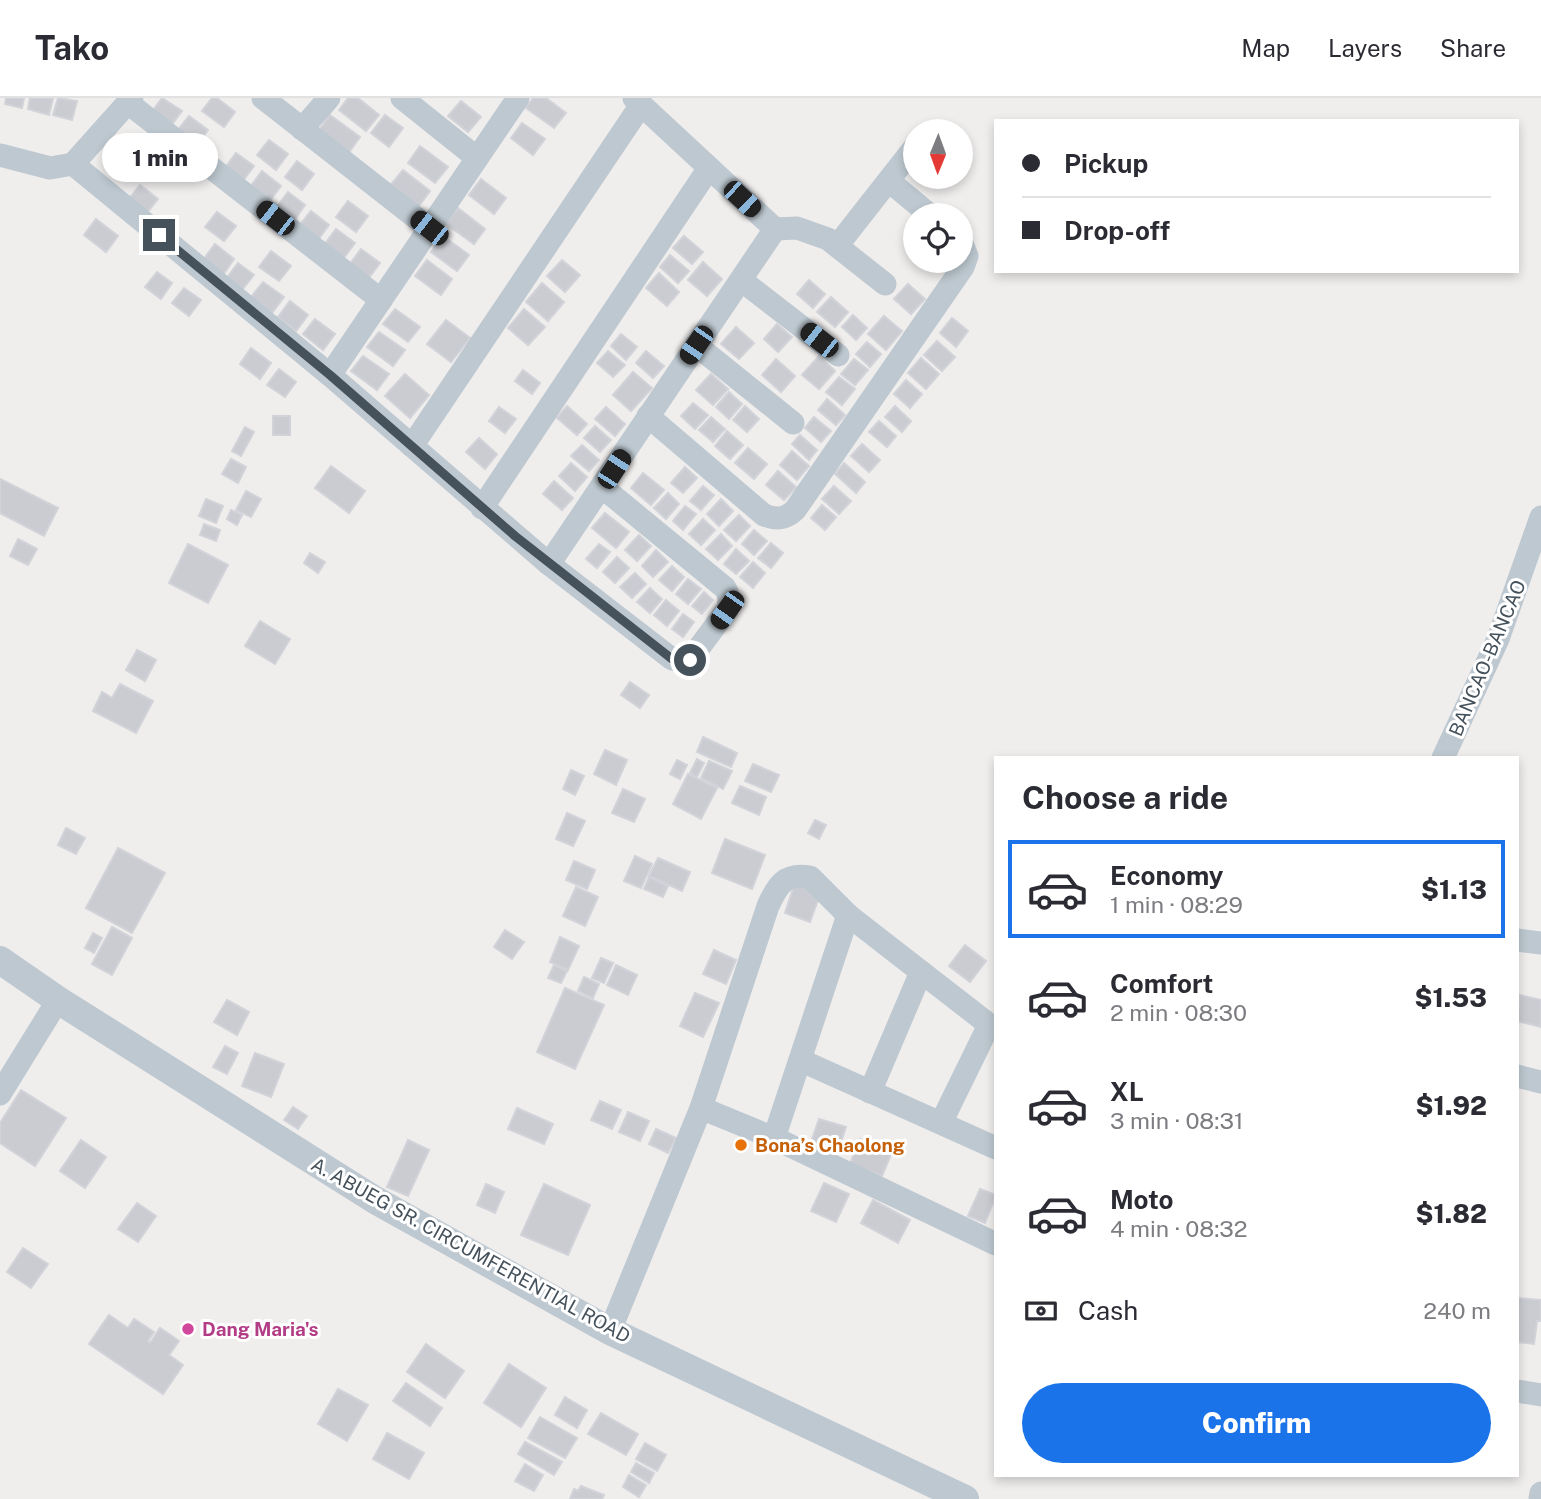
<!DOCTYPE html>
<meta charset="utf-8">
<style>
:root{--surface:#fff;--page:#f7f7f7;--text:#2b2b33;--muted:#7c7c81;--line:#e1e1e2;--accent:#1a73e8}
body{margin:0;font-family:"Public Sans",sans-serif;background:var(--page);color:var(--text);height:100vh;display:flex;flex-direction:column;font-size:26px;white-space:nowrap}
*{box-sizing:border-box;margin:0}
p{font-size:23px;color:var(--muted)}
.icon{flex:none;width:38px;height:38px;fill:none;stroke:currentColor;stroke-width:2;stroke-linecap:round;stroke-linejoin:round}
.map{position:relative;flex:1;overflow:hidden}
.side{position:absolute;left:994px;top:658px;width:525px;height:721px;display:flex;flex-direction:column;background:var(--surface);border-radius:0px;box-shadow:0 4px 10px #0003}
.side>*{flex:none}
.guide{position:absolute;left:994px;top:21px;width:525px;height:154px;border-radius:0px;box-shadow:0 4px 10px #0003;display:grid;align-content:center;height:154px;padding:0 28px;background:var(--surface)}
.needle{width:46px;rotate:181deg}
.buttons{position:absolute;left:903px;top:21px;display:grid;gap:14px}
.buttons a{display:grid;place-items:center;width:70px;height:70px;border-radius:50%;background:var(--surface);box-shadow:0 4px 10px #0003;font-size:35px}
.end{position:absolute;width:32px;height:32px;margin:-16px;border:9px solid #45515b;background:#fff;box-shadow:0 0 0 4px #fff}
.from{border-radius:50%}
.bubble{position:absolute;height:49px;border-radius:24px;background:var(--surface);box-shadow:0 4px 10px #0003;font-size:23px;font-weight:800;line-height:49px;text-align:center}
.car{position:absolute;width:21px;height:42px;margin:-21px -10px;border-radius:9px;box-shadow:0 0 5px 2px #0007;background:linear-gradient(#222 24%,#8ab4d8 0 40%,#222 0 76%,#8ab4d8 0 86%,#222 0)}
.guide b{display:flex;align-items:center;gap:24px;height:66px;font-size:26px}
.guide b+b{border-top:2px solid var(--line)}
.guide i{width:18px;height:18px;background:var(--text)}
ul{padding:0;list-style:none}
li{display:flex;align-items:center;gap:21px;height:98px;margin:0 14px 10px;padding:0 14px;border:4px solid transparent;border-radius:0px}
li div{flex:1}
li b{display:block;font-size:26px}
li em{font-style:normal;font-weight:800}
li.current{border-color:var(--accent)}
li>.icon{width:63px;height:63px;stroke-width:1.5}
h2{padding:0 28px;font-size:32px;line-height:84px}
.pay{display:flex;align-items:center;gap:18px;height:77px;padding:0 28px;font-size:26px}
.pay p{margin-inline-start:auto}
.cta{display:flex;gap:14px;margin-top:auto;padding:14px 28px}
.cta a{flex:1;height:80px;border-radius:42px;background:var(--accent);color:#fff;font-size:28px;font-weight:800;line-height:80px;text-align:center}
header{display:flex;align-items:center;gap:42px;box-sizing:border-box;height:98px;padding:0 35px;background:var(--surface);border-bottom:2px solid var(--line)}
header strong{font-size:33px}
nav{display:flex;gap:38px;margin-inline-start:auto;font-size:24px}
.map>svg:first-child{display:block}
</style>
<header>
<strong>Tako</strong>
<nav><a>Map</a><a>Layers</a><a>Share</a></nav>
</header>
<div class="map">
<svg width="1541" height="1401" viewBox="0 0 1541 1401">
<rect width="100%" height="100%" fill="#f0eded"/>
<g fill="#caccd2" stroke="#d1d3d9" stroke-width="2">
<path d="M6,0H24L22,10L5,6Z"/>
<path d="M30,0H53L49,17L28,11Z"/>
<path d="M58,0L77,3L72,22L53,17Z"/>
<path d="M162,0L182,13L170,29L151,15Z"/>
<path d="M212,0H217L235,14L224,29L202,13Z"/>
<path d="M348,0H358L379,17L366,33L339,12Z"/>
<path d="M533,0H546L566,15L554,30L526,10Z"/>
<path d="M461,3L481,19L468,34L448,18Z"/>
<path d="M330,17L360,39L347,57L317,35Z"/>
<path d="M385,17L403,30L389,49L371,35Z"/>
<path d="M189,18L208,32L196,48L177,33Z"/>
<path d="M522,25L545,41L533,57L511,40Z"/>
<path d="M269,42L288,56L276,72L257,57Z"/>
<path d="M420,48L448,69L435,85L408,65Z"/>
<path d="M236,55L254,68L242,84L224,71Z"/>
<path d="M297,63L314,76L302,92L285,79Z"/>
<path d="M403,72L430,93L416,112L388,90Z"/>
<path d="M262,73L281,88L269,104L250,89Z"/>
<path d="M481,81L506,100L494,116L469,97Z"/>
<path d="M140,87L158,101L146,116L128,102Z"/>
<path d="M288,94L305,107L294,123L276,110Z"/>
<path d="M348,103L368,118L356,134L336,119Z"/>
<path d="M458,110L485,131L474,146L446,126Z"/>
<path d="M311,113L329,127L317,143L298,129Z"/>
<path d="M217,114L236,128L224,143L205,129Z"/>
<path d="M96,121L118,138L106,154L84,137Z"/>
<path d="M336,131L355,145L343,161L324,147Z"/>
<path d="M443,138L469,157L457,173L431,154Z"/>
<path d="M684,138L703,154L692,166L673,150Z"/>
<path d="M215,146L234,161L223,177L203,162Z"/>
<path d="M361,151L380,165L368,181L349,167Z"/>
<path d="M271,153L291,168L279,183L259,169Z"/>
<path d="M670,157L689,173L678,185L660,169Z"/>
<path d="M427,162L452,181L441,197L415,178Z"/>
<path d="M562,162L580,177L565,194L547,178Z"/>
<path d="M703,164L722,181L707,198L688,182Z"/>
<path d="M238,165L254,177L242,192L226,181Z"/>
<path d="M157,174L172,185L161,201L145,189Z"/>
<path d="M659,175L679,194L667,208L646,190Z"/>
<path d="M809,182L825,196L813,210L797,196Z"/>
<path d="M263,184L284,199L272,215L251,199Z"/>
<path d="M542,185L564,204L548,223L526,204Z"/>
<path d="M908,186L925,201L911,216L894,201Z"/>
<path d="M184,190L201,202L189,218L172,205Z"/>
<path d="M831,199L848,214L835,229L817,214Z"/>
<path d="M290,203L308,217L296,233L278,219Z"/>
<path d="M395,211L420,229L408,244L383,226Z"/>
<path d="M524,211L545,229L528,247L508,230Z"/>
<path d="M853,217L867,230L856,242L842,229Z"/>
<path d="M884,218L902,233L886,252L868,236Z"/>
<path d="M952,220L968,233L956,249L940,235Z"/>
<path d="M315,221L335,236L323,252L303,236Z"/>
<path d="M446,222L470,240L451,264L427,246Z"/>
<path d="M777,226L792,239L778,254L764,241Z"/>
<path d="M736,229L754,245L739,261L721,246Z"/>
<path d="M379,234L405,252L393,268L367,249Z"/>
<path d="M621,236L637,249L626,262L611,248Z"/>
<path d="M937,243L955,259L942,273L924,257Z"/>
<path d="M867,244L881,256L870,269L856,256Z"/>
<path d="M251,250L271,265L260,281L240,266Z"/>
<path d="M608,253L625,267L613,279L597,265Z"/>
<path d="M646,253L664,268L653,280L636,265Z"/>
<path d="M363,258L389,276L377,292L351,273Z"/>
<path d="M819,258L835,273L819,291L802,277Z"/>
<path d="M921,260L939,276L926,291L908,275Z"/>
<path d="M776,261L795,278L781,294L762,277Z"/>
<path d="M854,261L868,272L855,287L841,276Z"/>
<path d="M279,271L296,284L285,299L267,287Z"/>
<path d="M523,272L540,285L532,296L515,283Z"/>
<path d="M633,274L652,290L631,313L613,297Z"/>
<path d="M405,276L429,297L410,320L385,298Z"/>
<path d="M711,276L728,291L713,307L696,292Z"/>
<path d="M839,279L855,291L842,307L826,294Z"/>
<path d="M906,282L922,296L910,310L894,296Z"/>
<path d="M729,294L742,306L729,321L716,309Z"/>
<path d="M827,301L845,317L836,327L818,312Z"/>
<path d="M693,305L708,317L695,331L681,318Z"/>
<path d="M567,308L587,326L577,337L557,320Z"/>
<path d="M745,308L759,321L747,334L733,322Z"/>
<path d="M895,308L911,323L902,334L885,319Z"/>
<path d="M499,309L516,321L505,335L489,323Z"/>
<path d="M606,309L625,326L615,338L595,321Z"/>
<rect x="273" y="318" width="17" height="19"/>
<path d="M711,319L725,331L713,344L699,332Z"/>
<path d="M814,319L831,333L821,344L805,330Z"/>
<path d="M879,323L896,338L887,349L869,334Z"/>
<path d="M595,328L611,342L600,354L584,340Z"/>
<path d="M245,329L254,334L241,358L232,353Z"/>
<path d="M727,333L743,347L730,361L715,348Z"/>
<path d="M800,337L817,352L809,362L792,346Z"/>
<path d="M479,340L497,356L485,371L466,354Z"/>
<path d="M862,346L880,362L869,374L851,358Z"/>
<path d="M582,347L599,362L589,373L571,358Z"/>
<path d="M748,350L767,366L754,381L735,365Z"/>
<path d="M792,353L809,368L797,382L780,367Z"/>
<path d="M231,361L246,369L238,385L222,376Z"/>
<path d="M571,365L587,379L575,393L559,378Z"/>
<path d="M844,365L865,384L856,395L835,376Z"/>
<path d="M331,368L365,393L349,415L315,390Z"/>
<path d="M685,369L697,380L683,395L671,385Z"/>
<path d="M778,373L796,389L784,402L766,387Z"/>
<path d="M643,375L664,392L651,407L631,390Z"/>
<path d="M0,381L58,410L44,438L0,415Z"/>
<path d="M554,383L573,400L562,412L543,396Z"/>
<path d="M703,388L714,397L701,412L690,403Z"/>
<path d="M834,388L851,403L839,416L822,401Z"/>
<path d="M246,393L261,401L251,419L236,412Z"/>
<path d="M668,395L679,406L666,421L654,410Z"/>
<path d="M206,401L223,408L216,425L199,418Z"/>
<path d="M721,401L733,413L719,428L707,416Z"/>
<path d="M822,407L836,419L825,432L811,420Z"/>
<path d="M685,408L696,416L683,432L673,423Z"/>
<path d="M231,412L242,417L237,427L227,421Z"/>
<path d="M605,415L629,434L616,450L592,430Z"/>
<path d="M739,417L750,428L736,443L724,432Z"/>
<path d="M703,421L715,432L701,447L689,436Z"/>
<path d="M204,426L220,432L216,443L200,437Z"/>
<path d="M754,432L767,443L754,457L742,446Z"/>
<path d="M721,436L732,448L718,462L706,451Z"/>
<path d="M639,437L651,448L637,463L625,452Z"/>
<path d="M18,441L37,451L28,467L10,458Z"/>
<path d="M771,445L783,455L771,470L758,460Z"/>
<path d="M188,446L228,467L208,505L169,485Z"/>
<path d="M599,446L610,454L597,470L586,461Z"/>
<path d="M736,451L749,463L736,476L724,466Z"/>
<path d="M656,452L668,464L653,479L642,468Z"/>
<path d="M310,455L325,464L318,475L304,465Z"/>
<path d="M617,459L629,470L615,485L603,474Z"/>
<path d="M753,464L765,475L753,490L740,479Z"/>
<path d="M672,468L684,479L672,493L659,482Z"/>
<path d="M635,475L646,486L632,500L620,489Z"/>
<path d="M688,481L701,491L688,506L676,496Z"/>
<path d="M650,490L662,501L650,515L637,504Z"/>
<path d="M704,494L713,502L702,516L692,508Z"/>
<path d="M666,502L679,513L667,528L654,517Z"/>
<path d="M683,516L694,524L683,539L672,531Z"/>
<path d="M260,523L290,541L275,566L245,548Z"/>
<path d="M137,552L156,562L145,583L126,572Z"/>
<path d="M630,584L649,597L640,610L621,597Z"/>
<path d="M120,586L153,603L136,635L93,613L102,594L112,600Z"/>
<path d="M703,639L737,655L731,669L697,654Z"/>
<path d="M605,652L627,662L616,687L594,676Z"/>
<path d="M697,661L704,665L697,679L690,675Z"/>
<path d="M677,662L687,667L680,681L670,676Z"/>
<path d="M709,663L732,673L723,691L701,680Z"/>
<path d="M753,666L779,677L771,694L745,683Z"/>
<path d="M571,672L584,678L575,697L563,691Z"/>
<path d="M688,676L717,690L701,721L673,706Z"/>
<path d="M740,688L766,699L759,717L732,705Z"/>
<path d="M623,691L645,701L634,724L612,715Z"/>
<path d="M567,715L585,723L573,748L556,741Z"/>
<path d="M815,722L826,727L819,741L808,735Z"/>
<path d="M66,730L85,740L76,756L58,747Z"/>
<path d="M725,741L765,757L752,791L712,775Z"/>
<path d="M118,750L165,775L132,835L86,810Z"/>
<path d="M635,758L652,766L641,790L624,783Z"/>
<path d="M658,760L690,774L682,793L649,778Z"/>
<path d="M574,763L595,772L587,791L566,782Z"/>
<path d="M649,779L668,788L663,799L644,791Z"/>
<path d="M796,782L822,791L810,824L785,815Z"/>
<path d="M576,789L598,799L585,828L563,818Z"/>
<path d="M112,829L132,840L112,877L92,866Z"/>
<path d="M505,832L524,844L512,861L494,849Z"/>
<path d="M93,835L102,840L94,855L85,850Z"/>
<path d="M560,839L579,848L568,872L550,864Z"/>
<path d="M965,847L986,863L970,884L949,868Z"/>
<path d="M714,852L736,862L726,886L703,876Z"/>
<path d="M601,860L613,865L604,885L592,880Z"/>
<path d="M554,867L567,873L561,885L548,880Z"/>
<path d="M616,867L637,877L628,897L607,887Z"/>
<path d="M584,879L599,886L593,900L578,893Z"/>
<path d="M565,890L604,907L575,971L537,954Z"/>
<path d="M695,895L719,905L703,939L680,928Z"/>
<path d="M1520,897L1541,902V929L1517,923Z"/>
<path d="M227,902L249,914L237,937L214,924Z"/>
<path d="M225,948L238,955L227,976L213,969Z"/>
<path d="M255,955L284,966L271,999L242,988Z"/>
<path d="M21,992L66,1020L35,1068L0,1045V1025Z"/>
<path d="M600,1003L621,1012L612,1031L591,1022Z"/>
<path d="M293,1009L307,1018L298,1031L284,1022Z"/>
<path d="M517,1010L553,1026L544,1046L508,1031Z"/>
<path d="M628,1014L649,1023L640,1043L619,1034Z"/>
<path d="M819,1021L846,1029L838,1053L811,1044Z"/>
<path d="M656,1031L676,1040L668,1055L649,1046Z"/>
<path d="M860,1041L892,1054L882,1078L850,1066Z"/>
<path d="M81,1042L106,1059L85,1090L60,1073Z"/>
<path d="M408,1042L429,1052L408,1098L387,1089Z"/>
<path d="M824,1085L849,1096L836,1124L811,1113Z"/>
<path d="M486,1086L504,1094L495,1115L477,1107Z"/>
<path d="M544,1086L590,1107L568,1157L521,1137Z"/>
<path d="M980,1091L996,1097L985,1125L968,1118Z"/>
<path d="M873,1102L910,1122L898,1145L861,1125Z"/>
<path d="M137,1105L156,1118L138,1144L118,1131Z"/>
<path d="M23,1150L48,1166L31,1190L7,1174Z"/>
<path d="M1517,1200L1541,1202V1223H1537L1534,1246L1517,1244Z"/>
<path d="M109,1217L128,1230L134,1221L154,1234L148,1243L150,1245L160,1230L179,1243L169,1257L183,1267L163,1296L89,1246Z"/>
<path d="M426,1246L464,1273L445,1300L407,1274Z"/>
<path d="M509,1266L546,1290L521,1329L484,1305Z"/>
<path d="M406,1285L442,1310L430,1328L393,1303Z"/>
<path d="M338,1291L368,1307L347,1343L318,1326Z"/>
<path d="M565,1299L587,1312L577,1330L555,1317Z"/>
<path d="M601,1315L638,1336L626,1357L588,1336Z"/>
<path d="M540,1319L577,1340L565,1360L528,1340Z"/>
<path d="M387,1335L424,1355L409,1381L373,1361Z"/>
<path d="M525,1344L562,1364L554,1377L518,1356Z"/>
<path d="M645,1345L666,1357L657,1373L636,1361Z"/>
<path d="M636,1365L654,1375L649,1385L631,1374Z"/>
<path d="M525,1366L543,1377L534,1393L515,1383Z"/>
<path d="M629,1377L646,1387L639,1399L623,1389Z"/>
<path d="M581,1388L604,1397L602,1401H570L574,1391L578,1393Z"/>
</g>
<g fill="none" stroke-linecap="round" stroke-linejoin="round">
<g stroke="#bdc8d0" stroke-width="23">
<path d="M263,0L429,130"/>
<path d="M402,0L477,60"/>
<path d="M634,0L775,131L797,130L828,141L885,186"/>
<path d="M128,5L381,202"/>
<path d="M302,31L329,0"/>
<path d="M0,57L50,70L73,66L132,0"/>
<path d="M73,66L330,277L549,466L672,561L682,563L690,562L727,512C730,504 730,498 725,490L602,389"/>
<path d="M889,83L930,117"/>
<path d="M837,148L914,50"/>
<path d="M741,182L838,257"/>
<path d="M696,247L793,325"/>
<path d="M330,277L518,0"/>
<path d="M648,318L764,417C777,422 785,421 795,412L963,169L967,158L961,143"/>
<path d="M412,348L641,7"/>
<path d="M482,410L709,70"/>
<path d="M549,466L775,131"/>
<path d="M1443,660L1498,541L1541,419"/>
<path d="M1517,842L1541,845"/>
<path d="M800,962L996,1050"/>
<path d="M1517,978L1541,984"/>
<path d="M870,994L921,874"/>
<path d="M0,996L58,902"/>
<path d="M701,1010L774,1040L996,1146"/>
<path d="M941,1025L989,927"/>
<path d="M774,1040L848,817"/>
<path d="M610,1233L701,1010L768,808C778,787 784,775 810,779L848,817L996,932"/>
<path d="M1517,1293L1541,1297"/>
<path d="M1540,1401L1541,1395"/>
</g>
<path stroke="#bdc8d0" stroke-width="28" d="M0,862L58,902L375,1102L610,1233L965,1401"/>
</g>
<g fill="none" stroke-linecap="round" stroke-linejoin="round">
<path stroke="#45515b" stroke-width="9" d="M159,137L330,277L515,438L672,561L682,563L690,562"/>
</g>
<circle fill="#e8710a" stroke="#fff" stroke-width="2.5" cx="741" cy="1047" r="7"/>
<circle fill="#d1479c" stroke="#fff" stroke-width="2.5" cx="188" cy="1231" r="7"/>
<g text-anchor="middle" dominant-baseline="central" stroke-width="6" stroke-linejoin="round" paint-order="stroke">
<g font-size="19" fill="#45515b" stroke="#fff">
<text transform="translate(1487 560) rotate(-67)">BANCAO-BANCAO</text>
<text transform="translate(471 1152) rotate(29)">A. ABUEG SR. CIRCUMFERENTIAL ROAD</text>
</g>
<g font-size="19" font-weight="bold" fill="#c56008" stroke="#fff" text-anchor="start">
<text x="755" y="1047">Bona’s Chaolong</text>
</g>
<g font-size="19" font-weight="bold" fill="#b23c85" stroke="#fff" text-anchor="start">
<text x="202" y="1231">Dang Maria's</text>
</g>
</g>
</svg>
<div class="buttons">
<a><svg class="needle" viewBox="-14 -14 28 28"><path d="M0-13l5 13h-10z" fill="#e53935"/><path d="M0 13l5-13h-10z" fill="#7c7c81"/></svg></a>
<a><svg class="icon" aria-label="locate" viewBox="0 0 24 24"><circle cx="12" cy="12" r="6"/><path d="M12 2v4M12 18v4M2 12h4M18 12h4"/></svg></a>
</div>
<i class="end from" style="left:690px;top:562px"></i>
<i class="end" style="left:159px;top:137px"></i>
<div class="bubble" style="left:102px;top:35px;width:116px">1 min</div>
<i class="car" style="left:742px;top:101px;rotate:133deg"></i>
<i class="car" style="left:275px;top:120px;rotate:308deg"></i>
<i class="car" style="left:429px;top:130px;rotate:308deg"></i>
<i class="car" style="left:819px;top:242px;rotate:308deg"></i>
<i class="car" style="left:696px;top:247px;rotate:214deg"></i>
<i class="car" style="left:614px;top:371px;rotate:33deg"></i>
<i class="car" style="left:727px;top:512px;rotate:215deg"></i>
<div class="guide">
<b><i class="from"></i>Pickup</b>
<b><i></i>Drop-off</b>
</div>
<section class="side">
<h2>Choose a ride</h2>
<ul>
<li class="current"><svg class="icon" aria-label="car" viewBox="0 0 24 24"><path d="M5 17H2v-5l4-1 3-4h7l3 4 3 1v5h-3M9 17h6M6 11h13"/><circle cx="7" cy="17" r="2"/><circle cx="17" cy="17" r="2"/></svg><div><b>Economy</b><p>1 min · 08:29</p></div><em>$1.13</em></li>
<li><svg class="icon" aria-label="car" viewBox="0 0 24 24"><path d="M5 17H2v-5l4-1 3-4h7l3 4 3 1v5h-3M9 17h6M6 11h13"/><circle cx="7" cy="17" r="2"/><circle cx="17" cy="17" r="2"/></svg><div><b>Comfort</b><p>2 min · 08:30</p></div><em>$1.53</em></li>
<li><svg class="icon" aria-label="car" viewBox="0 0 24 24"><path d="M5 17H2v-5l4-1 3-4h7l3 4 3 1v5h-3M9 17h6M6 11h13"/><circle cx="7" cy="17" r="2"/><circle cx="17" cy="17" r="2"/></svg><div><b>XL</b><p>3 min · 08:31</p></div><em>$1.92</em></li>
<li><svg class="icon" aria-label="car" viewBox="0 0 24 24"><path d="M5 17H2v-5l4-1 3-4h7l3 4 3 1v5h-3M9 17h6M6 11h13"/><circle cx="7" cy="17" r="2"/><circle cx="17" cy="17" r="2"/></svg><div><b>Moto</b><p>4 min · 08:32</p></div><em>$1.82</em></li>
</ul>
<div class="pay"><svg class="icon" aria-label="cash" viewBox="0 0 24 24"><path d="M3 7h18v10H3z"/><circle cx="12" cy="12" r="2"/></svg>Cash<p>240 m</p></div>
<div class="cta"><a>Confirm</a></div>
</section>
</div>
